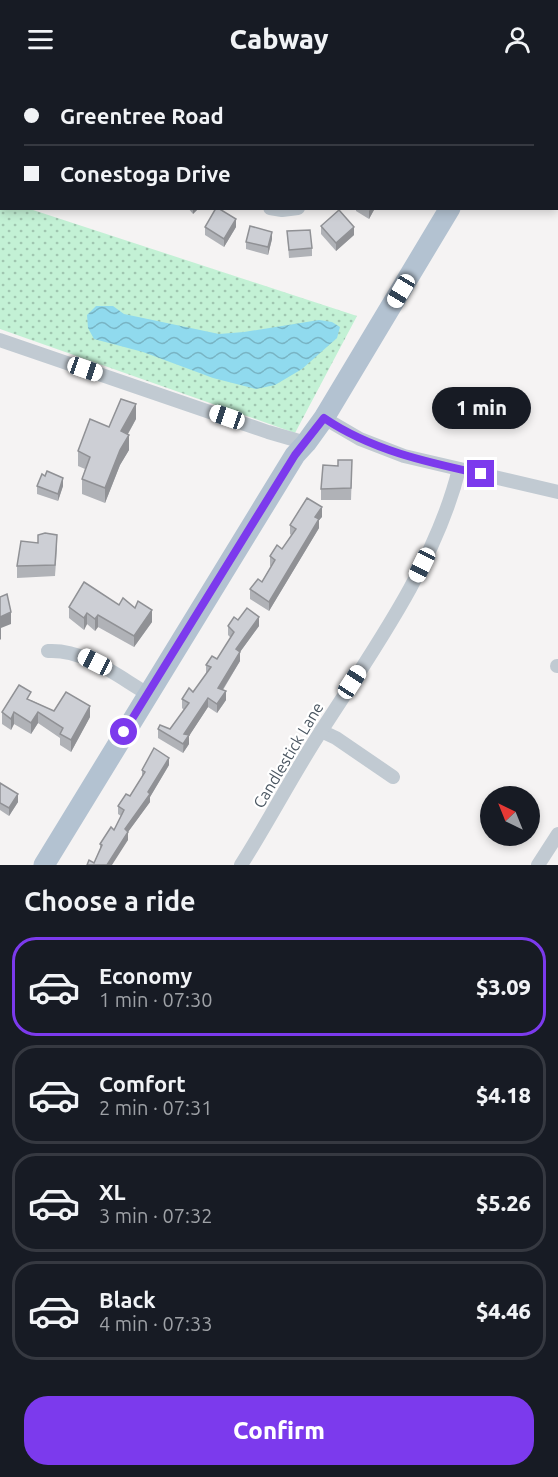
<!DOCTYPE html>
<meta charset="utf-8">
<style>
:root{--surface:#171b24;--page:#242831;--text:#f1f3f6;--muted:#9ea1a6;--line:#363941;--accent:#7c3aed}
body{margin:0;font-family:Ubuntu,sans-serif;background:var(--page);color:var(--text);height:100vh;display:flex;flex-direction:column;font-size:22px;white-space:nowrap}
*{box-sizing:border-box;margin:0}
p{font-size:20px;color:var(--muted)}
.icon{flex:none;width:33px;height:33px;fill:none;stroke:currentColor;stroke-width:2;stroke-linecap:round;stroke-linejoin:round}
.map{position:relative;height:787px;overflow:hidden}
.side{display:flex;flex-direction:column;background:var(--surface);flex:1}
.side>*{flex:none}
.top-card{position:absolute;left:0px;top:0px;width:558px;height:132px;box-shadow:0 3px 9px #0003;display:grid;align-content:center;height:132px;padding:0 24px;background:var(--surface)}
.needle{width:39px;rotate:317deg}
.controls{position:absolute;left:480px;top:708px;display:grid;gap:12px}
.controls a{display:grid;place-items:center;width:60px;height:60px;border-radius:50%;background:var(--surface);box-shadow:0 3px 9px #0003;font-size:30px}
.end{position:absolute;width:27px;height:27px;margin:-14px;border:8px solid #7c3aed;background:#fff;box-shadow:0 0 0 3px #fff}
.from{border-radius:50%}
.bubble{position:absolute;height:42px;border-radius:21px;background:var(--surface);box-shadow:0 3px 9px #0003;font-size:20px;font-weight:800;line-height:42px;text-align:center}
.car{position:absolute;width:18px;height:36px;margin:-18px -9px;border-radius:8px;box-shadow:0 0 4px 2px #0007;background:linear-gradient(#fff 24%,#345 0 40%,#fff 0 76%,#345 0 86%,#fff 0)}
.top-card b{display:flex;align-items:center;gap:21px;height:57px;font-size:22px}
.top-card b+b{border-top:2px solid var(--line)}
.top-card i{width:15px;height:15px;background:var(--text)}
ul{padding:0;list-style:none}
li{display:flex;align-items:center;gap:18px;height:99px;margin:0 12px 9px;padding:0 12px;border:3px solid var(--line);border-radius:24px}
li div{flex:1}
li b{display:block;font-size:22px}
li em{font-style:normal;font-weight:800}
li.active{border-color:var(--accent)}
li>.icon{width:54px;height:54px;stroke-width:1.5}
h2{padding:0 24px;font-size:27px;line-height:72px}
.action{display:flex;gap:12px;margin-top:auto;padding:12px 24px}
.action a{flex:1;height:69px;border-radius:24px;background:var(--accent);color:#fff;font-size:24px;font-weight:800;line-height:69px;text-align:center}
header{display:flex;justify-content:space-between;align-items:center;height:78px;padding:0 24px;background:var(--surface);font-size:27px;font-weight:800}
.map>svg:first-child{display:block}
</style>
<header><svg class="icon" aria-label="menu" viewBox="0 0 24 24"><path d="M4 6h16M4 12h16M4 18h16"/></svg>Cabway<svg class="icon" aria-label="person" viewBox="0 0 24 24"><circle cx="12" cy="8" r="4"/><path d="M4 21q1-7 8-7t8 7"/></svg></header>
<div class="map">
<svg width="558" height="787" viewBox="0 0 558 787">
<defs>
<pattern id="grass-dots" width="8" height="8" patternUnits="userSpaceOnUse" patternTransform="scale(1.5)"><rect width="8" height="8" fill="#c3f1d5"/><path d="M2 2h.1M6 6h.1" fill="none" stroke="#a0c6b0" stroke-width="1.8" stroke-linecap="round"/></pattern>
<pattern id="water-waves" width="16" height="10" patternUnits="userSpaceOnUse" patternTransform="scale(1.5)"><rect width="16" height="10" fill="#90daee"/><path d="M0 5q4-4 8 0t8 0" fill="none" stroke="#78b4c4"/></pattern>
</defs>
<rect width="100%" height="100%" fill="#f5f3f3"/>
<path fill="url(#grass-dots)" d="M0,120L2,130L30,131L357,238L295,355L0,251Z"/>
<path fill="url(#water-waves)" d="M96,228H113L124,236L219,256L244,254L319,242L332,244L340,249L337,260L302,291L275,307L256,311L213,300L143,274L94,261L88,250L87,237Z"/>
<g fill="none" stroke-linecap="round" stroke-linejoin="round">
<g stroke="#c1cad2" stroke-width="14">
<path d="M212,2L213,0"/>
<path d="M394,2L395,0"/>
<path d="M0,38H2"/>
<path d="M270,130L282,132L298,130"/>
<path d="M0,262L268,354L306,365"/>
<path d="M324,340L360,361L404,378L558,414"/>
<path d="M48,573C85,571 117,598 148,616"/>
<path d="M557,588H558"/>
<path d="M321,653L336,660L393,699"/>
<path d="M241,787C267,746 290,702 316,661C369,578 435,488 459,391"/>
<path d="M538,787L558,756"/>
</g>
<g stroke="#b3c2d1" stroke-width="21">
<path d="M528,2L529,0"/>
<path d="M44,787L295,377L306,365L324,340L450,130"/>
</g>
</g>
<g fill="#b0b2b7">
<path d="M437,0H466L465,2H437Z"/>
<path d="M188,130H199L193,136Z"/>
<path d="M356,130H375L369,141L356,133Z"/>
<path d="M321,148L354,157L336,173L321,156Z"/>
<path d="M205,149H236L224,169L205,157Z"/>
<path d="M287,153L312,170V178L289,180Z"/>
<path d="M272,161L268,177L246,171V164Z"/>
<path d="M136,341L128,356L129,372L120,387L105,425L82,416V401L85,391L78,388V373L109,349Z"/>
<path d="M338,388L352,393L351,422H321V411Z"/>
<path d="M37,408H63L58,423L37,416Z"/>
<path d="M322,439L319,442V450L269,533L250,521V511L262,504L271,488H270V478L282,471L291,457L290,456V447Z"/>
<path d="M38,465L57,469L55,498L17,500V488Z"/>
<path d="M119,527L152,544L134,569L98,549L95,553L87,546L84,552L69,540V529Z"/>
<path d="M238,542L259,548L240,574V583L223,612L226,622L217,635L208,629L189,658V666L183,675L158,660V651H170L184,632L182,630V621L193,614L206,596V587L217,581L231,560L228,557V548Z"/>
<path d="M31,622L54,633L90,639L71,674L60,667V660L38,645L31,656L14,646L11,652L2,646V634Z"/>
<path d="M169,687L150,719V724L128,754V762L94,785L100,771V766L114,752L121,738L118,736V728L130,718L142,699V692Z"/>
<path d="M0,705L18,724L9,738L0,732Z"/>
</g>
<g fill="#909195">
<path d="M193,130H199L193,136Z"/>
<path d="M371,130H375L369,141V133Z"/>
<path d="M236,141V149L224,169V161Z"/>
<path d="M354,149V157L336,173V165Z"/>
<path d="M272,154V161L268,177V169Z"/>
<path d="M136,326V341L121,368V353Z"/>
<path d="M129,357V372L120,387L105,425V410L120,372Z"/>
<path d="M63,400V408L58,423V416Z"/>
<path d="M322,429V439L319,442V450L269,533V524L315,439Z"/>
<path d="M152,532V544L134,569V558Z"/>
<path d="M11,534V546L1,550V561L0,562V539Z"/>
<path d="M87,535V546L84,552V540Z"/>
<path d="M98,537V549L95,553V541Z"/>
<path d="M259,539V548L240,574V583L218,619V610L236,571Z"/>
<path d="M226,613V622L217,635V626Z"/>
<path d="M208,620V629L189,658V666L183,675L184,656Z"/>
<path d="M90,628V639L71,674V662Z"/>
<path d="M14,634V646L11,652V641Z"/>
<path d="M38,634V645L31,656V645Z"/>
<path d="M169,680V687L150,719V724L128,754V762L112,787H107L125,751Z"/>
<path d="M18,716V724L9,738V730Z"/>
</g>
<g fill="#cdcfd5" stroke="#909195" stroke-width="1.5">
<path d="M245,0H266L265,2H244Z"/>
<path d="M315,0H344L343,2H314Z"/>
<path d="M445,0H455L454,2H447Z"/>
<path d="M2,66V92L0,91V70Z"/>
<path d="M216,130H218L236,141L224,161L205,149Z"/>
<path d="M339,132L354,149L336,165L321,148Z"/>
<path d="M250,148L272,154L268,169L246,164Z"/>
<path d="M310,152L312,170L289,172L287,153Z"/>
<path d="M121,321L136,326L121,353L129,357L120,372L105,410L82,401L90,379L78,373L90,341L109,349Z"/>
<path d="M338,382H352L351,410L321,411L323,387L338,388Z"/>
<path d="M47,393L63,400L58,416L37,408L42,396L45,398Z"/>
<path d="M307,420L322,429L315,439L319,441L269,524L250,511L258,501L262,504L275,482L270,478L277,467L282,471L296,451L290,447Z"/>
<path d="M45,455L57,457L55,487L17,488L21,463L38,465V457Z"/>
<path d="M84,504L119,527L123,520L135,530L138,523L152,532L134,558L98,537L95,541L87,535L84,540L69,529Z"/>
<path d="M7,516L11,534L0,539V519Z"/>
<path d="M247,530L259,539L236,571L240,574L218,610L226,613L217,626L208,620L184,656L189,657L183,666L158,651L160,647L170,651L189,625L182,621L189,610L193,614L211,589L206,587L212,578L217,581L234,554L228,548L234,539L238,542Z"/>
<path d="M19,607L31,614L27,621L54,633L66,614L90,628L71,662L60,656L63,650L38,634L31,645L14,634L11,641L2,634Z"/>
<path d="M154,670L169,680L148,714L150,716L125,751L128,754L107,787H87L89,782L94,785L102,767L100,766L111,749L114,752L124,732L118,728L126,716L130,718L145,694L142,692Z"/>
<path d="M0,705L18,716L9,730L0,725Z"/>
</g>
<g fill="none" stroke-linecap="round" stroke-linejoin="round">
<path stroke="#7c3aed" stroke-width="8" d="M124,654L295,377L324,340C371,372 426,384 481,396"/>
</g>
<g text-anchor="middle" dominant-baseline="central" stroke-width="4.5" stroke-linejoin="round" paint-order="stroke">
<g font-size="16" fill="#4a5661" stroke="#fff">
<text transform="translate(288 677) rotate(-59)">Candlestick Lane</text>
</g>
</g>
</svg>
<div class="controls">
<a><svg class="needle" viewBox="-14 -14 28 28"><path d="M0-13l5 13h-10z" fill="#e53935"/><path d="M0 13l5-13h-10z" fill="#9ea1a6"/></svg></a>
</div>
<i class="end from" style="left:124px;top:654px"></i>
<i class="end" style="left:481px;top:396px"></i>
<div class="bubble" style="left:432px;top:309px;width:99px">1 min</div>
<i class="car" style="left:401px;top:213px;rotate:211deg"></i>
<i class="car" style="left:85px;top:291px;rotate:109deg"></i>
<i class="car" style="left:227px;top:339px;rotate:289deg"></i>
<i class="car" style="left:422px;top:487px;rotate:206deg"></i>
<i class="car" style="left:95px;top:584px;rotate:297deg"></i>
<i class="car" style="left:352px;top:604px;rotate:33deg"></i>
<div class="top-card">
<b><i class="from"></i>Greentree Road</b>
<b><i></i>Conestoga Drive</b>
</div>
</div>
<section class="side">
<h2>Choose a ride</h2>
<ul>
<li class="active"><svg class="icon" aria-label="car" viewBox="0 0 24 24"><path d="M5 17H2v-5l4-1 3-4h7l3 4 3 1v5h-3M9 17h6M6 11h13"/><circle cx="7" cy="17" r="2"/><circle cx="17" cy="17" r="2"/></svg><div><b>Economy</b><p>1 min · 07:30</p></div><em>$3.09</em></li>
<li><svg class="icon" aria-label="car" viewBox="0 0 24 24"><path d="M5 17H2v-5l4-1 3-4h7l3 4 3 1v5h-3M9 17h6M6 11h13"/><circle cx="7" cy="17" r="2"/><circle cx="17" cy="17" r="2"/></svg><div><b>Comfort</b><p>2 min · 07:31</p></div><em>$4.18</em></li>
<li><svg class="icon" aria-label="car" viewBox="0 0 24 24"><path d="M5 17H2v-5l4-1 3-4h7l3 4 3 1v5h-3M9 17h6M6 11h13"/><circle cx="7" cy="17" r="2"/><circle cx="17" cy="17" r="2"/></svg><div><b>XL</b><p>3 min · 07:32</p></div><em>$5.26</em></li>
<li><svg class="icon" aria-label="car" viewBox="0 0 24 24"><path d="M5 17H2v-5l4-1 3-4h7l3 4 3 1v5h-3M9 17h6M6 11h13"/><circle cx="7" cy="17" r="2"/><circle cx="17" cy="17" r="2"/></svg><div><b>Black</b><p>4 min · 07:33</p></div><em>$4.46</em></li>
</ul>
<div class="action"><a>Confirm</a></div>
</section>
